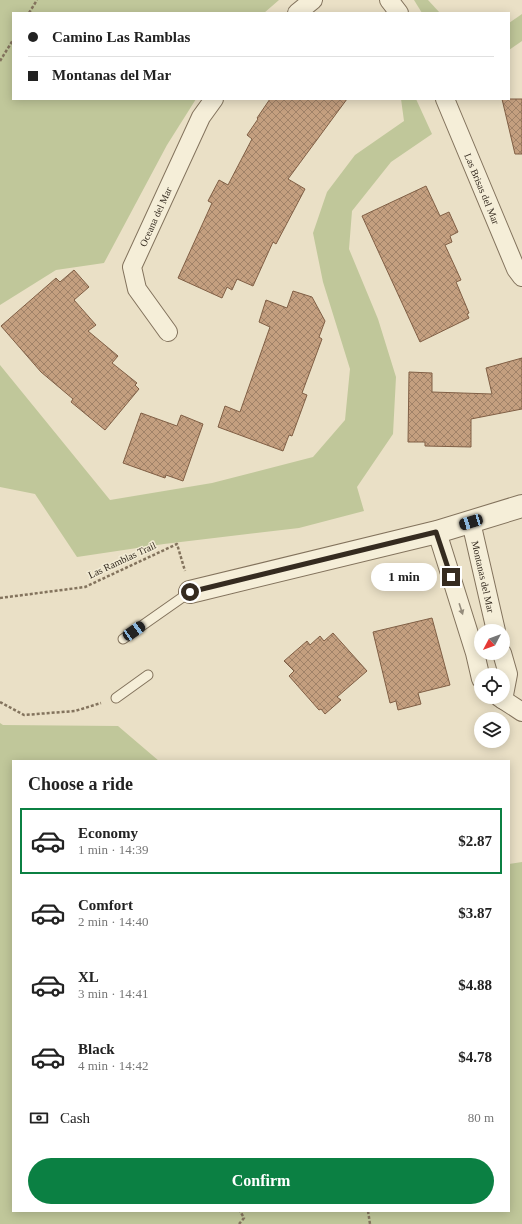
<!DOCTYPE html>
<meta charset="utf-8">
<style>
:root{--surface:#fff;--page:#f6f6f6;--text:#222;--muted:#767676;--line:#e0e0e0;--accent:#0b8043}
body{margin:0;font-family:Georgia,serif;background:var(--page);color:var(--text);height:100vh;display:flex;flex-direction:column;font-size:15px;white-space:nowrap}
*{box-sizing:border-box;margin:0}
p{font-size:13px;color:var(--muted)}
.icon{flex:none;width:22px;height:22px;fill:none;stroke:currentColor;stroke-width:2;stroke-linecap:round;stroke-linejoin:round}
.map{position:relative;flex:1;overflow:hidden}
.details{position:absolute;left:12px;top:760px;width:498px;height:452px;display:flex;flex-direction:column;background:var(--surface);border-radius:0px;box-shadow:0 2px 10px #0003}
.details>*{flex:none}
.hud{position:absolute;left:12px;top:12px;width:498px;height:88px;border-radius:0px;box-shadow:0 2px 10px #0003;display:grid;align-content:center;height:88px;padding:0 16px;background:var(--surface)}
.needle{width:26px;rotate:229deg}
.fabs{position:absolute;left:474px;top:624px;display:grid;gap:8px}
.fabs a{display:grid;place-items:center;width:36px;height:36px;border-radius:50%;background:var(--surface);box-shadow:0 2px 10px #0003;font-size:20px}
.end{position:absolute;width:18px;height:18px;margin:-9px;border:5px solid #352b20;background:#fff;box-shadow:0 0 0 2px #fff}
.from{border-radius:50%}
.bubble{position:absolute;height:28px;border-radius:14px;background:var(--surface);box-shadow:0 2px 10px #0003;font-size:13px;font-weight:700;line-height:28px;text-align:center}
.car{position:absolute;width:12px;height:24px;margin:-12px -6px;border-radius:5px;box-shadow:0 0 3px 1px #0007;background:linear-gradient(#222 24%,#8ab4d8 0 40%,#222 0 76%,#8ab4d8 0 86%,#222 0)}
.hud b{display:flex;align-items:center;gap:14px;height:38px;font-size:15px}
.hud b+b{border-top:1px solid var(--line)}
.hud i{width:10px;height:10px;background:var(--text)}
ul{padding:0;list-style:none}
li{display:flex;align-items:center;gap:12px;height:66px;margin:0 8px 6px;padding:0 8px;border:2px solid transparent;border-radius:0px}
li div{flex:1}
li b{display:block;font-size:15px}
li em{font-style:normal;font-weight:700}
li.active{border-color:var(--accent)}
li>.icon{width:36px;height:36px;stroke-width:1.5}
h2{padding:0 16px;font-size:18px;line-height:48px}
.pay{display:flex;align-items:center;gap:10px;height:44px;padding:0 16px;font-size:15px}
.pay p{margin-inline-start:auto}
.action{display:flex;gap:8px;margin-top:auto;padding:8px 16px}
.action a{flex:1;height:46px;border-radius:24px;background:var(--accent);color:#fff;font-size:16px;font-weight:700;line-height:46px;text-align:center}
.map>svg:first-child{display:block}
</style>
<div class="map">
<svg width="522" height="1224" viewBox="0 0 522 1224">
<defs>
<pattern id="building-cross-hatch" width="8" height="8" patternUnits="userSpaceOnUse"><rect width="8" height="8" fill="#c49f7f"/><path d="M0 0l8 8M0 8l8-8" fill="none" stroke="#a08268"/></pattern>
</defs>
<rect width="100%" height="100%" fill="#eae0c6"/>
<g fill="#c0c79a">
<path d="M0,0H279L264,13H13V99H196L167,145L104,263L56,270L0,305Z"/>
<path d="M414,0H428L440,13H422Z"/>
<path d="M522,14V41L509,50V23Z"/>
<path d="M401,99H416L432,134L391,162L352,211L349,249L378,319L396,377L393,434L357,487L364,511L299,528L164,544L77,557L35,494L0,487V365L110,500L212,483L313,457L345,420L350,369L323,282L313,233L327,192L355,155L404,121Z"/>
<path d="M0,723L3,725L118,726L159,761H13V1211H509V864L522,862V1224H0Z"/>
</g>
<g fill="url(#building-cross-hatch)" stroke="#805f45">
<path d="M270,99H347L288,179L305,189L276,244L273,242L253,286L237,279L232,290L227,287L222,298L178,278L212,203L208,201L219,180L228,185L252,139L247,135L258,119L257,118Z"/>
<path d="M502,99H522V154H515Z"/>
<path d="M426,186L440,216L449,212L458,232L450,236L452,242L445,245L461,280L456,282L469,313L467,314L469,318L420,342L362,216Z"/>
<path d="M74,270L89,287L74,300L96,325L88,331L118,356L112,363L137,383L135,385L139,389L105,430L71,402L73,399L41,372L1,326L56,278L60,282Z"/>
<path d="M293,291L312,297L325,321L319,337L322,339L302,393L307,395L292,436L289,435L283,451L218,427L225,406L240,412L270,327L259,322L266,300L287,308Z"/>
<path d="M522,358V409L471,419V447L425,446V442H408L409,372L432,373V392L492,394L486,368Z"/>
<path d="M141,413L177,426L181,415L203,424L183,481L166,475L165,478L123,463Z"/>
<path d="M432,618L450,685L418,693L421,704L398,710L396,701L390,703L373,632Z"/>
<path d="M333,633L367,671L337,697L341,700L325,714L321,709L319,710L289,676L294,671L284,661L307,641L310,645L320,636L324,641Z"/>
</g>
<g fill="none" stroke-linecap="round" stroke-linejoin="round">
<defs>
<g id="service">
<path d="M123,639L190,592"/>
<path d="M116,698L148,675"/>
</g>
<g id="minor">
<path d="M389,0L399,13"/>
<path d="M297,13L313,0"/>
<path id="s1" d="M445,99L516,269L522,277"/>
<path id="s2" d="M168,332L137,289L132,267L201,117L214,99"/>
<path id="s3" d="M471,522L496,631"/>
<path d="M437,532L475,653L481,679"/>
<path d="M502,653L508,674L503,700"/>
<path d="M499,697L522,712"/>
</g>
<path id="tertiary" d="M190,592L437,532L522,506"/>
</defs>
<use href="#service" stroke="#83735d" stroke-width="11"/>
<use href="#minor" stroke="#83735d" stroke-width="20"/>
<use href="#tertiary" stroke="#83735d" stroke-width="24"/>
<g stroke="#83735d" stroke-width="2.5" stroke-dasharray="3 2" stroke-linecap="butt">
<path d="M29,13L37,0"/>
<path d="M0,61L13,40"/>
<path d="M0,598L85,587L177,544L185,571"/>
<path d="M0,702L24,715L75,711L101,703"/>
<path d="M368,1211L370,1224"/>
<path d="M239,1224L244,1218L240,1211"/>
</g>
<use href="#service" stroke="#f5eed8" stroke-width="9"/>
<use href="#minor" stroke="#f5eed8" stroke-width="18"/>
<use href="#tertiary" stroke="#f5eed8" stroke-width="22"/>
</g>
<defs><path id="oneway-solid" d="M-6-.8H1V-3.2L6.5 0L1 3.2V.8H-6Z"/></defs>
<use fill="#958c7c" href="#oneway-solid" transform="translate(461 609) rotate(72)"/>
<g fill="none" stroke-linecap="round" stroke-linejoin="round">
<path stroke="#352b20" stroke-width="5" d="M190,592L436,532L451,577"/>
</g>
<g text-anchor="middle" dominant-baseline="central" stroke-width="3" stroke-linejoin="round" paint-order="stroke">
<g font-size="10" fill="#352b20" stroke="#f2ebd4">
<text stroke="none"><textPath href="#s1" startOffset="97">Las Brisas del Mar</textPath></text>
<text stroke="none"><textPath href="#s2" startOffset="131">Oceana del Mar</textPath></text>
<text transform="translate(122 560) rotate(-25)">Las Ramblas Trail</text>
<text stroke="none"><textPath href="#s3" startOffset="56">Montanas del Mar</textPath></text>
</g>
</g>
</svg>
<div class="fabs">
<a><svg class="needle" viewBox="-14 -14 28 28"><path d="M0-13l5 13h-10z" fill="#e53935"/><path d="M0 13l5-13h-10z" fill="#767676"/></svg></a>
<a><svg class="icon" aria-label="locate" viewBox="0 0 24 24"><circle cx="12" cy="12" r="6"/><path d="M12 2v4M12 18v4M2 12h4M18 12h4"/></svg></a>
<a><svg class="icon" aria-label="layers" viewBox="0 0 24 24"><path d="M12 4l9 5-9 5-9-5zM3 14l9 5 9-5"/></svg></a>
</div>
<i class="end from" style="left:190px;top:592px"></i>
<i class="end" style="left:451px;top:577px"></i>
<div class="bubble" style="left:371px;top:563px;width:66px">1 min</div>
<i class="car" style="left:471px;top:522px;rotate:253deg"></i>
<i class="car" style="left:134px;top:631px;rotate:55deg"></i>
<div class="hud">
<b><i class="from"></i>Camino Las Ramblas</b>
<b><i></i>Montanas del Mar</b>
</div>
<section class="details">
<h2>Choose a ride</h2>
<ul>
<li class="active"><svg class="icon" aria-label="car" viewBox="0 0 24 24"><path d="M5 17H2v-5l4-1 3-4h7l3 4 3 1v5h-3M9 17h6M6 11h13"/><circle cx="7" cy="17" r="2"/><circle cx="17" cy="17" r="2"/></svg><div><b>Economy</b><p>1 min · 14:39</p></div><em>$2.87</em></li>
<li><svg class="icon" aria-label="car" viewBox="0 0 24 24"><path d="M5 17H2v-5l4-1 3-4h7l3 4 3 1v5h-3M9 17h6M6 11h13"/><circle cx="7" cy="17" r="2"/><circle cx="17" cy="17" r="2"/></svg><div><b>Comfort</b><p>2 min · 14:40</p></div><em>$3.87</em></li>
<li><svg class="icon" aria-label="car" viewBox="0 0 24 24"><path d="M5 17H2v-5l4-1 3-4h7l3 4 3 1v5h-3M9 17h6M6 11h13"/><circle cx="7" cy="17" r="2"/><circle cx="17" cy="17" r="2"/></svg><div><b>XL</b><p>3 min · 14:41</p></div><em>$4.88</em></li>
<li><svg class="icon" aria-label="car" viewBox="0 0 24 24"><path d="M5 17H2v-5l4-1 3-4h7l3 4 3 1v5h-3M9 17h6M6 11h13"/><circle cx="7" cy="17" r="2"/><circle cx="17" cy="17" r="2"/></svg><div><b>Black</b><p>4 min · 14:42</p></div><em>$4.78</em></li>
</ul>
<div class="pay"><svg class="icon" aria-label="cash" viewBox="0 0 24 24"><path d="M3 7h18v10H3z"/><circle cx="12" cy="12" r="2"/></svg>Cash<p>80 m</p></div>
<div class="action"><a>Confirm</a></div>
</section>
</div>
